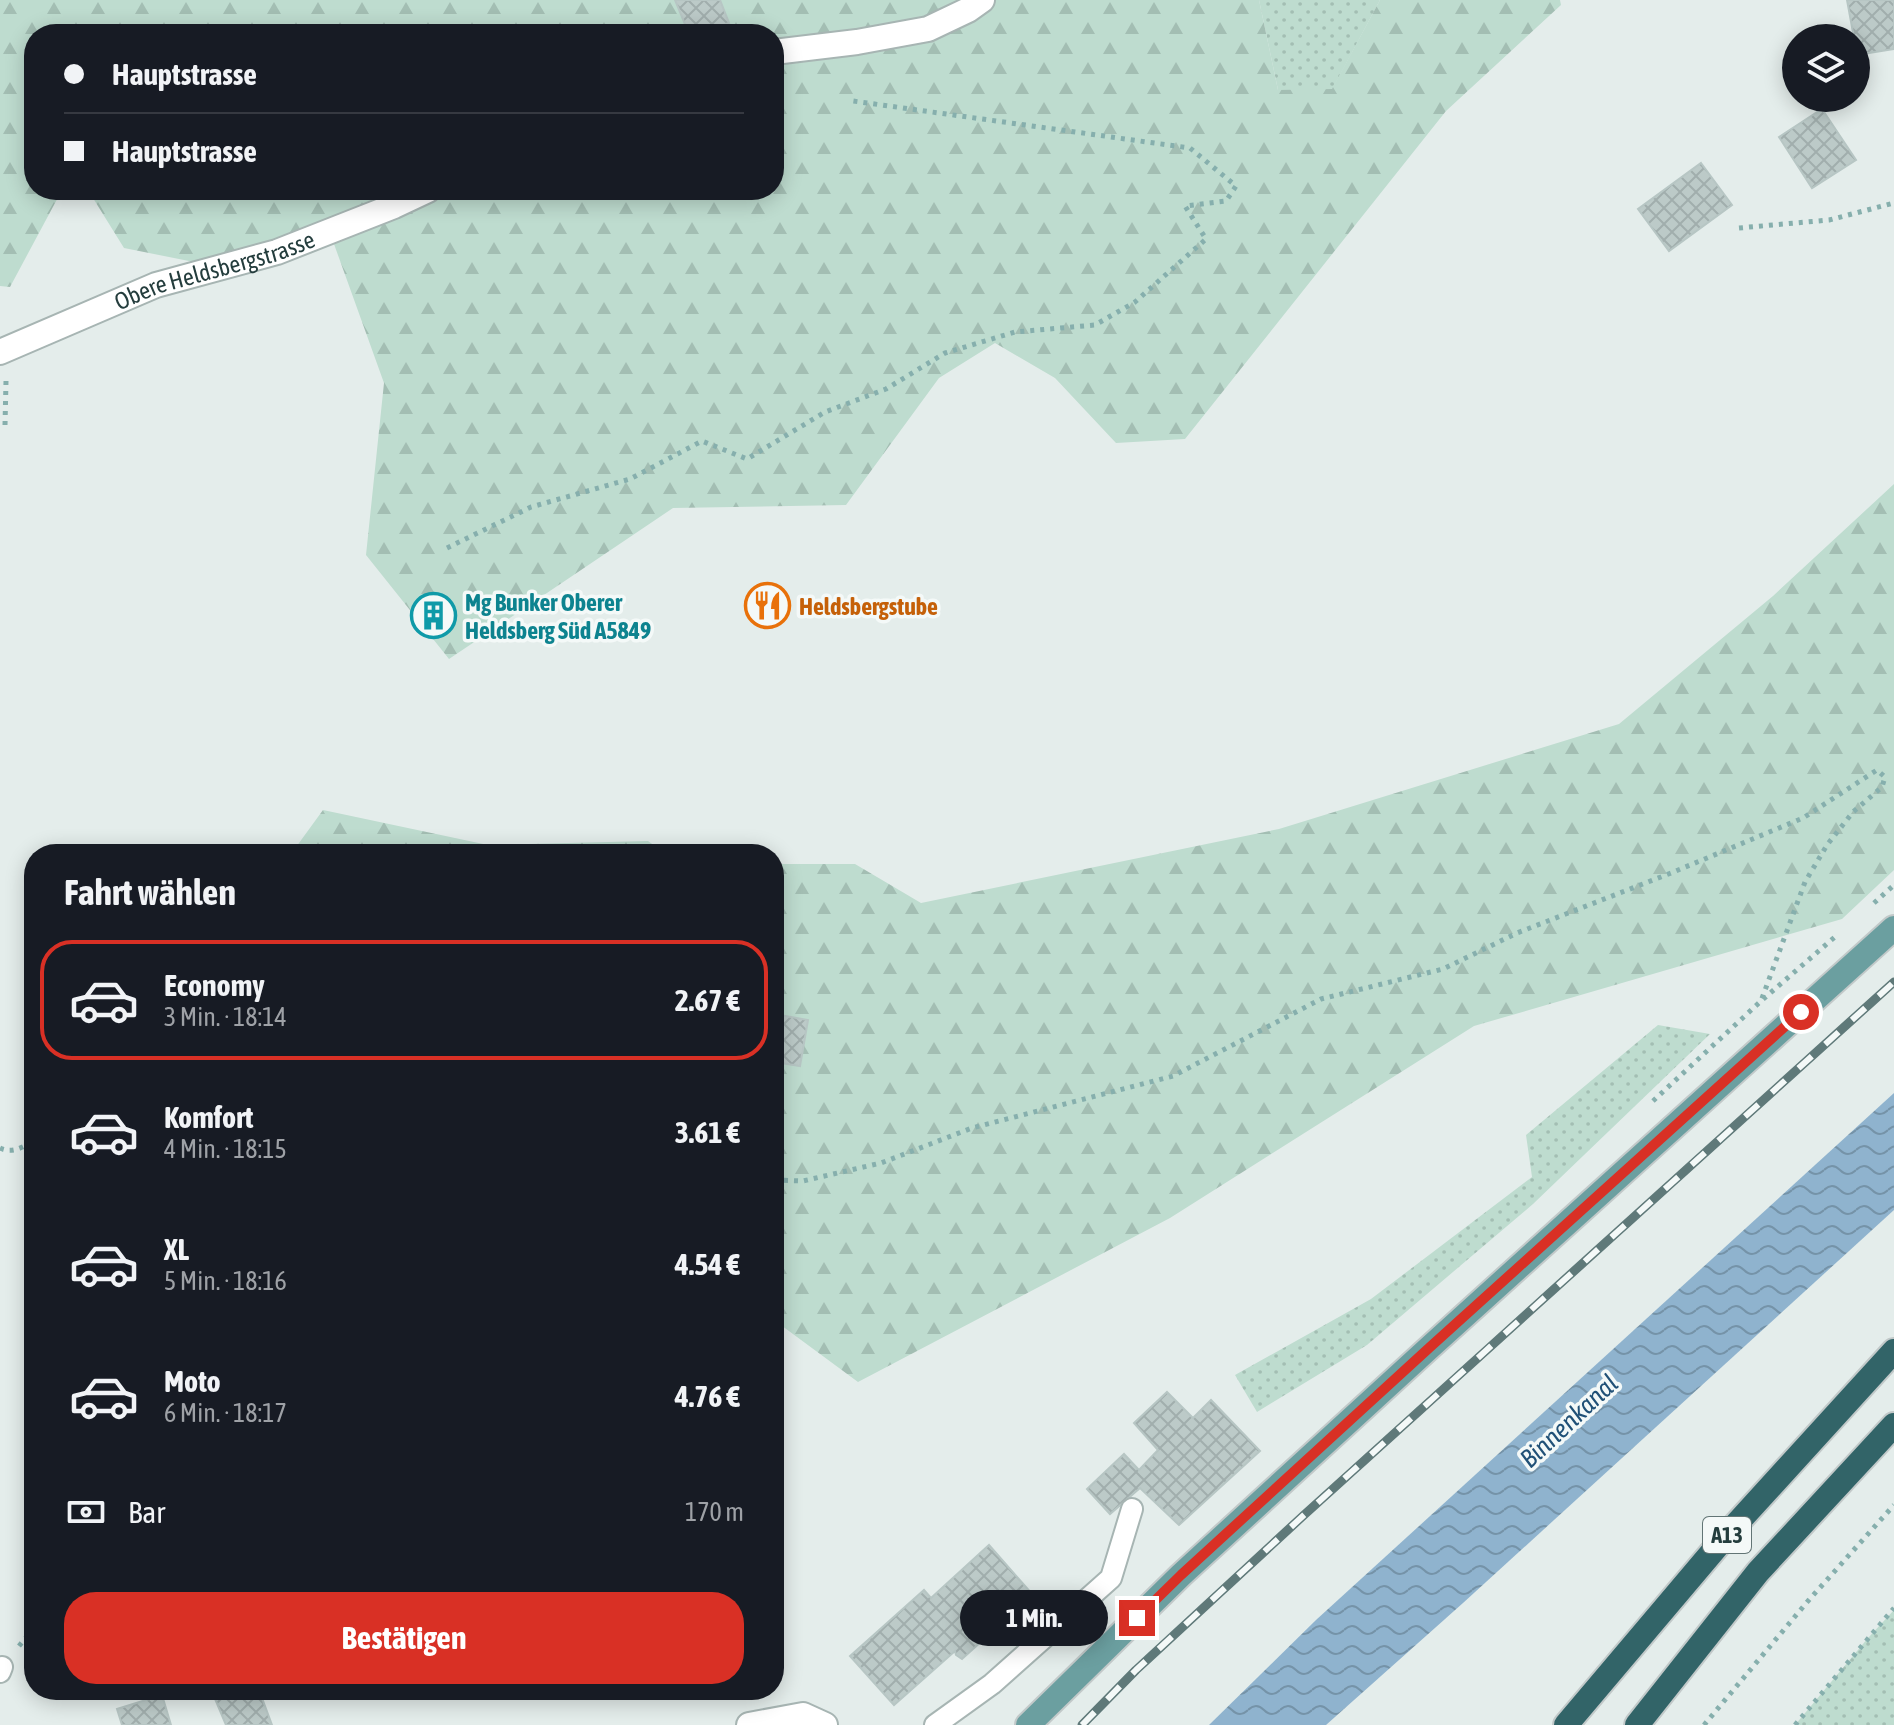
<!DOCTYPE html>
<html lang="de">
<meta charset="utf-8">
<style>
:root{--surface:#171b24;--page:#242831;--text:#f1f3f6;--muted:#9ea1a6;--line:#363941;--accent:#d93025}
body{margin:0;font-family:"Asap Condensed",sans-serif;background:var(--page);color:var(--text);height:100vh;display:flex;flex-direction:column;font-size:30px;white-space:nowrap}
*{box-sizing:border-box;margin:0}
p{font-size:26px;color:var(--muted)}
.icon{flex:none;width:44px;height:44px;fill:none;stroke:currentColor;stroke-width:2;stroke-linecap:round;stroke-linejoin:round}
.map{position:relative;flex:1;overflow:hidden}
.details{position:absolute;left:24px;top:844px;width:760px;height:856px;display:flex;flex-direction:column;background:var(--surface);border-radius:32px;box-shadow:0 4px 20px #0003}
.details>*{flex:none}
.banner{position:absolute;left:24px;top:24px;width:760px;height:176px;border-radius:32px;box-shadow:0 4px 20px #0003;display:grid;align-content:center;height:176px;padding:0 40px;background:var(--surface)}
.fabs{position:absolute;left:1782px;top:24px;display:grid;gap:16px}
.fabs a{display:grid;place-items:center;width:88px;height:88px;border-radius:50%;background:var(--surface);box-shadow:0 4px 20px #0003;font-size:40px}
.end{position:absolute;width:36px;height:36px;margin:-18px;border:10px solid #d93025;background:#fff;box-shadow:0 0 0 4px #fff}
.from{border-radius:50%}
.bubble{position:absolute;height:56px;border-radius:28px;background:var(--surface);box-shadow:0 4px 20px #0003;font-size:26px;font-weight:700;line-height:56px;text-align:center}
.banner b{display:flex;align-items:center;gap:28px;height:76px;font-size:30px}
.banner b+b{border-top:2px solid var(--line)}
.banner i{width:20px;height:20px;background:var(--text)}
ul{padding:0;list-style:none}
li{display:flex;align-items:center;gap:24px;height:120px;margin:0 16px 12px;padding:0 24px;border:4px solid transparent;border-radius:32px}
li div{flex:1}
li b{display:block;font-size:30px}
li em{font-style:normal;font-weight:700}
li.current{border-color:var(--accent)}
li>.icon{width:72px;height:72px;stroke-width:1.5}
h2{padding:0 40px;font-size:36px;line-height:96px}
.pay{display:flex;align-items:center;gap:20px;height:88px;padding:0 40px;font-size:30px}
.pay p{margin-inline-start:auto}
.primary-button{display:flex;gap:16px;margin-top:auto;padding:16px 40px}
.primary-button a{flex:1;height:92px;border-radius:32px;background:var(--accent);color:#fff;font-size:32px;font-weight:700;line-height:92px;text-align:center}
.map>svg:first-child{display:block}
</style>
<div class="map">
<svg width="1894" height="1725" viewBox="0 0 1894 1725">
<defs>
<pattern id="grass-dots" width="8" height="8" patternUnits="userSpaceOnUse" patternTransform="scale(2)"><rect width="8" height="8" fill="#bedccf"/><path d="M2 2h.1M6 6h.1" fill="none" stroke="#a3beb3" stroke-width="1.8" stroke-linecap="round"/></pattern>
<pattern id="forest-firs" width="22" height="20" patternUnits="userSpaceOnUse" patternTransform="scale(2)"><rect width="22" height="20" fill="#bedccf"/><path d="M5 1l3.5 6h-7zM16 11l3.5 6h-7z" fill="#a3beb3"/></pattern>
<pattern id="water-waves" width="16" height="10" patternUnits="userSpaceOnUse" patternTransform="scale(2)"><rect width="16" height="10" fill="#8fb3ce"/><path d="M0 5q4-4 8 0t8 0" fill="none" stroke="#7593a8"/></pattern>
<pattern id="building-cross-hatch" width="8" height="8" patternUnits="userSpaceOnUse" patternTransform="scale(2)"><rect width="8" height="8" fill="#bccac8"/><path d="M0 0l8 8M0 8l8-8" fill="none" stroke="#a1aead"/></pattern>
</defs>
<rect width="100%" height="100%" fill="#e4edeb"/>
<g fill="url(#grass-dots)">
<path d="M1259,0H1380L1332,90H1278Z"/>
<path d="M1658,1025L1710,1034L1533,1204L1367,1345L1257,1412L1235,1375L1371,1299L1532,1177L1526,1135Z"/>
<path d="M1894,1610V1725H1795L1868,1638Z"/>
</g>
<g fill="url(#forest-firs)">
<path d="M0,0H1259L1278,90L1332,89L1380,0H1560L1561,5L1446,111L1185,439L1116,443L1055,378L995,343L939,378L846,505L673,508L449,659L366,555L384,383L325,219L239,271L124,248L88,190H774V34H34V190H62L10,287L0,286Z"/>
<path d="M1894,484V870L1842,919L1474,1026L1170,1218L858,1382L774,1320V864H855L921,903L1279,829L1619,724L1773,596Z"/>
<path d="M323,810L488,845L648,841L666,854H291Z"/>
</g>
<path fill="url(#water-waves)" d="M1894,1093V1210L1463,1603L1326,1725H1209L1316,1620Z"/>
<g fill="url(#building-cross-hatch)" stroke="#b7c6c4" stroke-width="2">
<path d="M675,0H720L729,23L701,34H689Z"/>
<path d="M1847,0H1894V49L1856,55V38H1854Z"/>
<path d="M1822,109L1856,160L1812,188L1779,137Z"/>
<path d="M1701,163L1732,205L1669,251L1638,209Z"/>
<path d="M444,595L455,622L424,635L413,609Z"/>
<path d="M774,1014L808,1020L800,1066L774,1062Z"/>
<path d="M1167,1392L1193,1418L1211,1400L1260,1451L1179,1525L1140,1488L1110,1514L1087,1489L1124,1454L1139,1470L1158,1450L1134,1423Z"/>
<path d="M989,1545L1033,1595L962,1659L956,1655L955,1651L894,1705L850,1656L924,1590L931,1598Z"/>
<path d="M224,1690H259L272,1725H226L213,1694Z"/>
<path d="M162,1695L171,1725H122L117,1709Z"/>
</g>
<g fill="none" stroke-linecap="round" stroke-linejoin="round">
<defs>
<g id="lane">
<path d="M0,1672L2,1667"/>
<path d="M935,1725L992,1684L1111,1578L1132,1509"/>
</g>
<g id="street">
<path d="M774,52L857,42L928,29L968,10L982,0"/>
<path id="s1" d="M0,352L156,285L277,252L394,206L428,190"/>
<path d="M749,1725L803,1715L825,1725"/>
</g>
<path id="primary" d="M1028,1725L1181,1575L1429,1348L1894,928"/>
<g id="highway">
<path d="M1566,1725L1730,1531L1894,1351"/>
<path d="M1637,1725L1758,1572L1894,1425"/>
</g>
</defs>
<use href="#lane" stroke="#a7b5b3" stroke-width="24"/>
<use href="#street" stroke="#a7b5b3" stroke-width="28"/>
<use href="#primary" stroke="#c2c9c9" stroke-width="28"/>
<use href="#highway" stroke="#c2c9c9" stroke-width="28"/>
<g stroke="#86afad" stroke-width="5" stroke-dasharray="4 6" stroke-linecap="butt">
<path d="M1739,228L1829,220L1894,203"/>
<path d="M5,425L6,381"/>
<path d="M447,548L531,507L630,479L702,441L747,459L825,412L886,389L945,353L1015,332L1095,325L1135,302L1206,239L1185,206L1226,201L1236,186L1190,148L853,101"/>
<path d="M1874,903L1894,885"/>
<path d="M1653,1101L1761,1001L1836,936"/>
<path d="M0,1148C12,1154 23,1147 34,1141"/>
<path d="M774,1180L803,1181L881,1163L972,1128L1173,1076L1321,999L1443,969L1517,933L1671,873L1803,818L1877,770L1885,777L1882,787L1853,812L1827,845L1805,882L1761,1001"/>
<path d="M19,1646L34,1628"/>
<path d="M1704,1725L1808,1601L1894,1505"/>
<path d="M1795,1725L1894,1608"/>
</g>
<use href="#lane" stroke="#fff" stroke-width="20"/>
<use href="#street" stroke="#fff" stroke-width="24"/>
<use href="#primary" stroke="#6b9fa0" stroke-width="24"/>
<use href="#highway" stroke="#326468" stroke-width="24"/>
<defs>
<path id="rail" d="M1082,1725L1136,1670L1304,1515L1894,982"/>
</defs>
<use href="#rail" stroke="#5f7979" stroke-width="9"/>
<use href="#rail" stroke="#f4f9f8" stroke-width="6" stroke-dasharray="18" stroke-linecap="butt"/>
</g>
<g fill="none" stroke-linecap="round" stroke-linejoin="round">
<path stroke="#d93025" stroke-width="10" d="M1137,1618L1181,1575L1429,1348L1801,1012"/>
</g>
<defs>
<symbol id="restaurant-ring" viewBox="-11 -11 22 22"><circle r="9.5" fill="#f4f9f8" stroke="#e8710a" stroke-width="1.5"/><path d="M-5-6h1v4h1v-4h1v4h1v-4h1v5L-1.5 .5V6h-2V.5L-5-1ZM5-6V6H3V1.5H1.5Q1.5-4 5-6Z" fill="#e8710a"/></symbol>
<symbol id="building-ring" viewBox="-11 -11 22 22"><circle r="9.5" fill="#f4f9f8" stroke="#0f9aa8" stroke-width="1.5"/><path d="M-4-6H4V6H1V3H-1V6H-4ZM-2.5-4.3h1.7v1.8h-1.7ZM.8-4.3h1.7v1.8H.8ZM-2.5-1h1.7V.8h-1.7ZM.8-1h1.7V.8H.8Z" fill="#0f9aa8"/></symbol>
</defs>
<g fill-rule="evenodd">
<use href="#restaurant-ring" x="742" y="580" width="51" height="51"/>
<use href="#building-ring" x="408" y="590" width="51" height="51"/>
</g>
<g text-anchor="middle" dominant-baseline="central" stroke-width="7" stroke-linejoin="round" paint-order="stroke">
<rect fill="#f4f9f8" stroke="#627575" stroke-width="2" x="1703" y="1517" width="48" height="36" rx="6"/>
<g font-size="22" font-weight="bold" fill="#243d3d">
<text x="1727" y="1535">A13</text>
</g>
<g font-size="24" fill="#243d3d" stroke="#f4f9f8">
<text stroke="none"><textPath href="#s1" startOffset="230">Obere Heldsbergstrasse</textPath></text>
</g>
<g font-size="24" font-weight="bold" fill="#0d838f" stroke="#f4f9f8" text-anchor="start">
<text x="465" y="602">Mg Bunker Oberer<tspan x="465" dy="28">Heldsberg Süd A5849</tspan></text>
</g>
<g font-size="24" font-weight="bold" fill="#c56008" stroke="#f4f9f8" text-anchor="start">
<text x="799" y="606">Heldsbergstube</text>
</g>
<g font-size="26" font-style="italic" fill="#215177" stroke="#f4f9f8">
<text transform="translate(1569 1421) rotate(-43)">Binnenkanal</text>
</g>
</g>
</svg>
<div class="fabs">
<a><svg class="icon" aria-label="layers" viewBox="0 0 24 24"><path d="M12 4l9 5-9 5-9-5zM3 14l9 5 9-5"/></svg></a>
</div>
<i class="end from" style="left:1801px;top:1012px"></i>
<i class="end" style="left:1137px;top:1618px"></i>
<div class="bubble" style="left:960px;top:1590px;width:148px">1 Min.</div>
<div class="banner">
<b><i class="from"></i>Hauptstrasse</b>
<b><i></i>Hauptstrasse</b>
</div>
<section class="details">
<h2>Fahrt wählen</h2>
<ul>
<li class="current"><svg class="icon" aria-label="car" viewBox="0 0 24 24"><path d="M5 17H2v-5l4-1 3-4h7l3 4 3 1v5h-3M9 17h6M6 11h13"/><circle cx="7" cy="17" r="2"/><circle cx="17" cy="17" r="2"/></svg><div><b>Economy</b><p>3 Min. · 18:14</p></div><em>2.67 €</em></li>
<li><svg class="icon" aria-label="car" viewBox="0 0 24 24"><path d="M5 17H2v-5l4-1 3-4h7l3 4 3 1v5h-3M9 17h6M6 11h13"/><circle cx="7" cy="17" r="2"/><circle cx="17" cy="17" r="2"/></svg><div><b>Komfort</b><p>4 Min. · 18:15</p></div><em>3.61 €</em></li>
<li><svg class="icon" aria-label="car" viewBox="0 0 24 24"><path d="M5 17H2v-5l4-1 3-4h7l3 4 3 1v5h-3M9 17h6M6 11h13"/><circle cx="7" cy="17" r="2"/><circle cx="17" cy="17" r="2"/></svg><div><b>XL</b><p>5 Min. · 18:16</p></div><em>4.54 €</em></li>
<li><svg class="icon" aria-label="car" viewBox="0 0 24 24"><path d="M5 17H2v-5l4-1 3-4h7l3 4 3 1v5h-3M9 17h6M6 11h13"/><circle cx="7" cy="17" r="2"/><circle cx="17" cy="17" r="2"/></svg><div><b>Moto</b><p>6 Min. · 18:17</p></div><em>4.76 €</em></li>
</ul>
<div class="pay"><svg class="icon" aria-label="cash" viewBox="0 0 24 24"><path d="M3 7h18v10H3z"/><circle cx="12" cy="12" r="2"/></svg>Bar<p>170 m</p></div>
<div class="primary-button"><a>Bestätigen</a></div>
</section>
</div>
